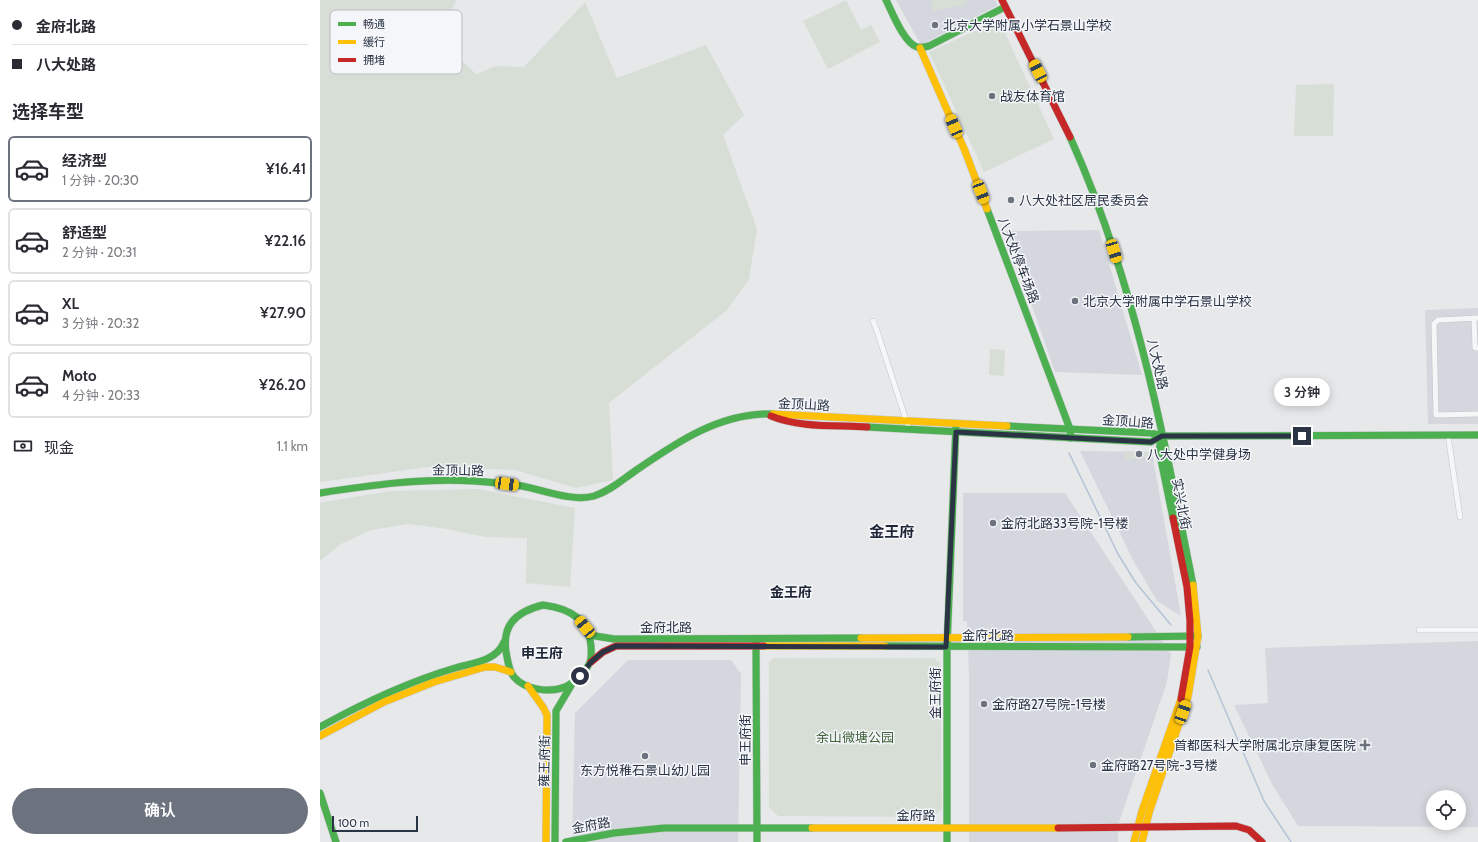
<!DOCTYPE html>
<html lang="zh">
<meta charset="utf-8">
<style>
:root{--surface:#fff;--page:#f7f7f7;--text:#2b2b33;--muted:#7c7c81;--line:#e1e1e2;--accent:#6c737f}
body{margin:0;font-family:Cabin,"Noto Sans SC",sans-serif;background:var(--page);color:var(--text);height:100vh;display:flex;flex-direction:column;font-size:15px;white-space:nowrap}
*{box-sizing:border-box;margin:0}
p{font-size:13px;color:var(--muted)}
.icon{flex:none;width:22px;height:22px;fill:none;stroke:currentColor;stroke-width:2;stroke-linecap:round;stroke-linejoin:round}
.map{position:relative;flex:1;overflow:hidden}
.details{display:flex;flex-direction:column;background:var(--surface);width:320px}
.details>*{flex:none}
.banner{display:grid;align-content:center;height:88px;padding:0 12px;background:var(--surface)}
.tools{position:absolute;left:1106px;top:790px;display:grid;gap:8px}
.tools a{display:grid;place-items:center;width:40px;height:40px;border-radius:50%;background:var(--surface);box-shadow:0 2px 10px #0003;font-size:20px}
.scale{position:absolute;left:12px;bottom:10px;width:86px;box-sizing:border-box;padding-left:4px;border:2px solid #2b3445;border-top:0;font-size:11px;line-height:14px;white-space:nowrap;color:#2b3445;-webkit-text-stroke:3px #f4f6f9;paint-order:stroke}
.end{position:absolute;width:18px;height:18px;margin:-9px;border:5px solid #2b3445;background:#fff;box-shadow:0 0 0 2px #fff}
.from{border-radius:50%}
.bubble{position:absolute;height:28px;border-radius:14px;background:var(--surface);box-shadow:0 2px 10px #0003;font-size:13px;font-weight:600;line-height:28px;text-align:center}
.car{position:absolute;width:12px;height:24px;margin:-12px -6px;border-radius:5px;box-shadow:0 0 3px 1px #0007;background:linear-gradient(#f5c518 24%,#345 0 40%,#f5c518 0 76%,#345 0 86%,#f5c518 0)}
.banner b{display:flex;align-items:center;gap:14px;height:38px;font-size:15px}
.banner b+b{border-top:1px solid var(--line)}
.banner i{width:10px;height:10px;background:var(--text)}
ul{padding:0;list-style:none}
li{display:flex;align-items:center;gap:12px;height:66px;margin:0 8px 6px;padding:0 4px;border:2px solid var(--line);border-radius:6px}
li div{flex:1}
li b{display:block;font-size:15px}
li em{font-style:normal;font-weight:600}
li.active{border-color:var(--accent)}
li>.icon{width:36px;height:36px;stroke-width:1.5}
h2{padding:0 12px;font-size:18px;line-height:48px}
.pay{display:flex;align-items:center;gap:10px;height:44px;padding:0 12px;font-size:15px}
.pay p{margin-inline-start:auto}
.cta{display:flex;gap:8px;margin-top:auto;padding:8px 12px}
.cta a{flex:1;height:46px;border-radius:24px;background:var(--accent);color:#fff;font-size:16px;font-weight:600;line-height:46px;text-align:center}
main{display:flex;flex:1;min-height:0}
.map>svg:first-child{display:block}
</style>
<main>
<section class="details">
<div class="banner">
<b><i class="from"></i>金府北路</b>
<b><i></i>八大处路</b>
</div>
<h2>选择车型</h2>
<ul>
<li class="active"><svg class="icon" aria-label="car" viewBox="0 0 24 24"><path d="M5 17H2v-5l4-1 3-4h7l3 4 3 1v5h-3M9 17h6M6 11h13"/><circle cx="7" cy="17" r="2"/><circle cx="17" cy="17" r="2"/></svg><div><b>经济型</b><p>1 分钟 · 20:30</p></div><em>¥16.41</em></li>
<li><svg class="icon" aria-label="car" viewBox="0 0 24 24"><path d="M5 17H2v-5l4-1 3-4h7l3 4 3 1v5h-3M9 17h6M6 11h13"/><circle cx="7" cy="17" r="2"/><circle cx="17" cy="17" r="2"/></svg><div><b>舒适型</b><p>2 分钟 · 20:31</p></div><em>¥22.16</em></li>
<li><svg class="icon" aria-label="car" viewBox="0 0 24 24"><path d="M5 17H2v-5l4-1 3-4h7l3 4 3 1v5h-3M9 17h6M6 11h13"/><circle cx="7" cy="17" r="2"/><circle cx="17" cy="17" r="2"/></svg><div><b>XL</b><p>3 分钟 · 20:32</p></div><em>¥27.90</em></li>
<li><svg class="icon" aria-label="car" viewBox="0 0 24 24"><path d="M5 17H2v-5l4-1 3-4h7l3 4 3 1v5h-3M9 17h6M6 11h13"/><circle cx="7" cy="17" r="2"/><circle cx="17" cy="17" r="2"/></svg><div><b>Moto</b><p>4 分钟 · 20:33</p></div><em>¥26.20</em></li>
</ul>
<div class="pay"><svg class="icon" aria-label="cash" viewBox="0 0 24 24"><path d="M3 7h18v10H3z"/><circle cx="12" cy="12" r="2"/></svg>现金<p>1.1 km</p></div>
<div class="cta"><a>确认</a></div>
</section>
<div class="map">
<svg width="1158" height="842" viewBox="0 0 1158 842">
<rect width="100%" height="100%" fill="#e6e8ea"/>
<g fill="#d4d7dd" fill-rule="evenodd">
<path d="M576,0H675L678,5L601,45Z"/>
<path d="M779,230L822,375L735,372L686,231Z"/>
<path d="M1158,308V424H1108L1105,310Z"/>
<path d="M760,451L832,452L861,616L837,601L813,560Z"/>
<path d="M643,493H745L851,654L847,682L798,825V842H649V674L647,621H643Z"/>
<path d="M1158,641V827L978,826L952,784L914,705L948,703L945,648ZM1113,797H1139V823H1113Z"/>
<path d="M308,660H411L421,674L418,842H252L255,713Z"/>
</g>
<g fill="#d6ded6">
<path d="M0,0H136L119,39L156,74L176,66L204,67L265,2L297,78L386,45L424,115L403,135L437,229L429,279L407,310L289,403L293,480L256,488L195,470L108,467L0,482Z"/>
<path d="M526,0L541,30L551,25L560,42L508,69L483,21Z"/>
<path d="M611,0H646L647,4L613,11Z"/>
<path d="M679,20L734,139L664,172L609,52Z"/>
<path d="M1014,84L1013,136H974L976,85Z"/>
<path d="M670,349L685,350L684,376L669,375Z"/>
<path d="M805,451L832,452L833,457L806,460Z"/>
<path d="M158,489L255,508L250,587L206,583L207,538L165,537L127,529L89,524L51,530L21,544L0,561V503L3,502L72,491Z"/>
<path d="M454,658H614L620,663L622,809L611,817L458,816L449,807V662Z"/>
</g>
<g fill="none" stroke-linecap="round" stroke-linejoin="round">
<g stroke="#b4c4d5" stroke-width="1.5">
<path d="M749,453L798,554L816,583L851,625"/>
<path d="M888,670L944,801L971,842"/>
</g>
<defs>
<g id="street">
<path d="M1154,318L1155,348H1158"/>
<path d="M1158,318L1118,320L1114,324L1116,415L1158,414"/>
<path d="M553,321L557,331L589,429"/>
<path d="M1128,435L1140,517"/>
<path d="M1099,630H1158"/>
</g>
<g id="fast">
<path d="M566,0C572,12 584,43 597,47C601,48 605,47 609,46L685,7"/>
<path d="M750,137C814,278 843,433 873,585"/>
<path d="M667,209L750,429L751,438"/>
<path d="M687,426L831,433L842,436L1158,435"/>
<path d="M547,427L831,442L842,436"/>
<path d="M842,436L839,450L853,518"/>
<path d="M0,493C51,485 102,478 154,481C170,482 186,484 202,486C223,490 253,502 274,496C290,491 302,480 315,471C357,442 401,412 453,414"/>
<path d="M223,605C248,608 269,618 271,646C272,661 271,663 262,674C257,679 252,684 245,687C230,693 205,690 194,677C190,672 188,663 187,657C180,626 195,612 223,605Z"/>
<path d="M269,635L294,639L541,638"/>
<path d="M808,637L878,636"/>
<path d="M436,642L437,842"/>
<path d="M565,646L877,647"/>
<path d="M0,727C43,703 88,682 135,668C152,663 177,661 184,642"/>
<path d="M0,793L16,842"/>
<path d="M235,842L236,711L252,684"/>
<path d="M246,842L294,833L344,828H492"/>
<path d="M627,842V647L636,424"/>
</g>
<g id="slow">
<path d="M600,48L645,151L667,209"/>
<path d="M453,414L687,426"/>
<path d="M541,638L808,637"/>
<path d="M444,646H565"/>
<path d="M208,686L223,707L227,715L226,842"/>
<path d="M0,736L64,702L114,682L165,667H175L191,672"/>
<path d="M492,828H738"/>
<path d="M814,842L822,811L861,699"/>
<path d="M822,842L829,813L868,697L878,636L873,585"/>
</g>
<g id="jam">
<path d="M682,0L750,137"/>
<path d="M451,416C480,428 516,425 547,427"/>
<path d="M853,518L867,587L870,621V647L861,699"/>
<path d="M271,662L283,652L296,646H444"/>
<path d="M738,828L916,826L929,830L942,842"/>
</g>
</defs>
<use href="#street" stroke="#c4c6c8" stroke-width="6"/>
<use href="#fast" stroke="#c4c6c8" stroke-width="8"/>
<use href="#slow" stroke="#c4c6c8" stroke-width="8"/>
<use href="#jam" stroke="#c4c6c8" stroke-width="8"/>
<use href="#street" stroke="#f5f6f7" stroke-width="5"/>
<use href="#fast" stroke="#4caf50" stroke-width="7"/>
<use href="#slow" stroke="#ffc107" stroke-width="7"/>
<use href="#jam" stroke="#c62828" stroke-width="7"/>
</g>
<g fill="none" stroke-linecap="round" stroke-linejoin="round">
<path stroke="#2b3445" stroke-width="5" d="M260,676L271,662L283,652L296,646L626,647L636,432L831,442L842,436H982"/>
</g>
<g fill="#6c737f" stroke="#f4f6f9" stroke-width="1.5">
<circle cx="615" cy="25" r="4"/>
<circle cx="672" cy="96" r="4"/>
<circle cx="691" cy="200" r="4"/>
<circle cx="755" cy="301" r="4"/>
<circle cx="819" cy="454" r="4"/>
<circle cx="673" cy="523" r="4"/>
<circle cx="664" cy="704" r="4"/>
<path d="M1043 739h4v4h4v4h-4v4h-4v-4h-4v-4h4z"/>
<circle cx="325" cy="756" r="4"/>
<circle cx="773" cy="765" r="4"/>
</g>
<g text-anchor="middle" dominant-baseline="central" stroke-width="3" stroke-linejoin="round" paint-order="stroke">
<g font-size="13" fill="#2b3445" stroke="#f4f6f9" text-anchor="start">
<text x="623" y="25">北京大学附属小学石景山学校</text>
<text x="680" y="96">战友体育馆</text>
<text x="699" y="200">八大处社区居民委员会</text>
<text x="763" y="301">北京大学附属中学石景山学校</text>
<text x="827" y="454">八大处中学健身场</text>
<text x="681" y="523">金府北路33号院-1号楼</text>
<text x="672" y="704">金府路27号院-1号楼</text>
<text x="1036" y="745" text-anchor="end">首都医科大学附属北京康复医院</text>
<text x="781" y="765">金府路27号院-3号楼</text>
<text x="325" y="770" text-anchor="middle">东方悦稚石景山幼儿园</text>
</g>
<g font-size="13" fill="#2b3445" stroke="#f4f6f9">
<text transform="translate(699 260) rotate(69)">八大处停车场路</text>
<text transform="translate(838 364) rotate(77)">八大处路</text>
<text transform="translate(484 404) rotate(3)">金顶山路</text>
<text transform="translate(808 421) rotate(4)">金顶山路</text>
<text transform="translate(138 470) rotate(1)">金顶山路</text>
<text transform="translate(862 504) rotate(79)">实兴北街</text>
<text x="346" y="627">金府北路</text>
<text x="668" y="635">金府北路</text>
<text transform="translate(615 693) rotate(-90)">金王府街</text>
<text transform="translate(425 740) rotate(-90)">申王府街</text>
<text transform="translate(224 761) rotate(-89)">雍王府街</text>
<text x="596" y="815">金府路</text>
<text transform="translate(271 825) rotate(-10)">金府路</text>
</g>
<g font-size="13" fill="#3f6138" stroke="#f4f6f9">
<text x="535" y="737">余山微塘公园</text>
</g>
<g font-size="14" font-weight="bold" fill="#1d2536" stroke="#f4f6f9">
<text x="471" y="592">金王府</text>
<text x="222" y="653">申王府</text>
</g>
<g font-size="15" font-weight="bold" fill="#1d2536" stroke="#f4f6f9">
<text x="572" y="532">金王府</text>
</g>
</g>
<rect x="10" y="10" width="132" height="64" rx="6" fill="#f4f6f9" stroke="#b8bcc3" stroke-width="1"/>
<rect x="18" y="22" width="18" height="4" fill="#4caf50"/>
<rect x="18" y="40" width="18" height="4" fill="#ffc107"/>
<rect x="18" y="58" width="18" height="4" fill="#c62828"/>
<g font-size="11" fill="#2b3445">
<text x="43" y="28">畅通</text>
<text x="43" y="46">缓行</text>
<text x="43" y="64">拥堵</text>
</g>
</svg>
<div class="tools">
<a><svg class="icon" aria-label="locate" viewBox="0 0 24 24"><circle cx="12" cy="12" r="6"/><path d="M12 2v4M12 18v4M2 12h4M18 12h4"/></svg></a>
</div>
<div class="scale">100 m</div>
<i class="end from" style="left:260px;top:676px"></i>
<i class="end" style="left:982px;top:436px"></i>
<div class="bubble" style="left:954px;top:378px;width:56px">3 分钟</div>
<i class="car" style="left:718px;top:71px;rotate:333deg"></i>
<i class="car" style="left:634px;top:126px;rotate:337deg"></i>
<i class="car" style="left:661px;top:192px;rotate:159deg"></i>
<i class="car" style="left:794px;top:251px;rotate:163deg"></i>
<i class="car" style="left:187px;top:484px;rotate:98deg"></i>
<i class="car" style="left:265px;top:627px;rotate:321deg"></i>
<i class="car" style="left:863px;top:712px;rotate:19deg"></i>
</div>
</main>
